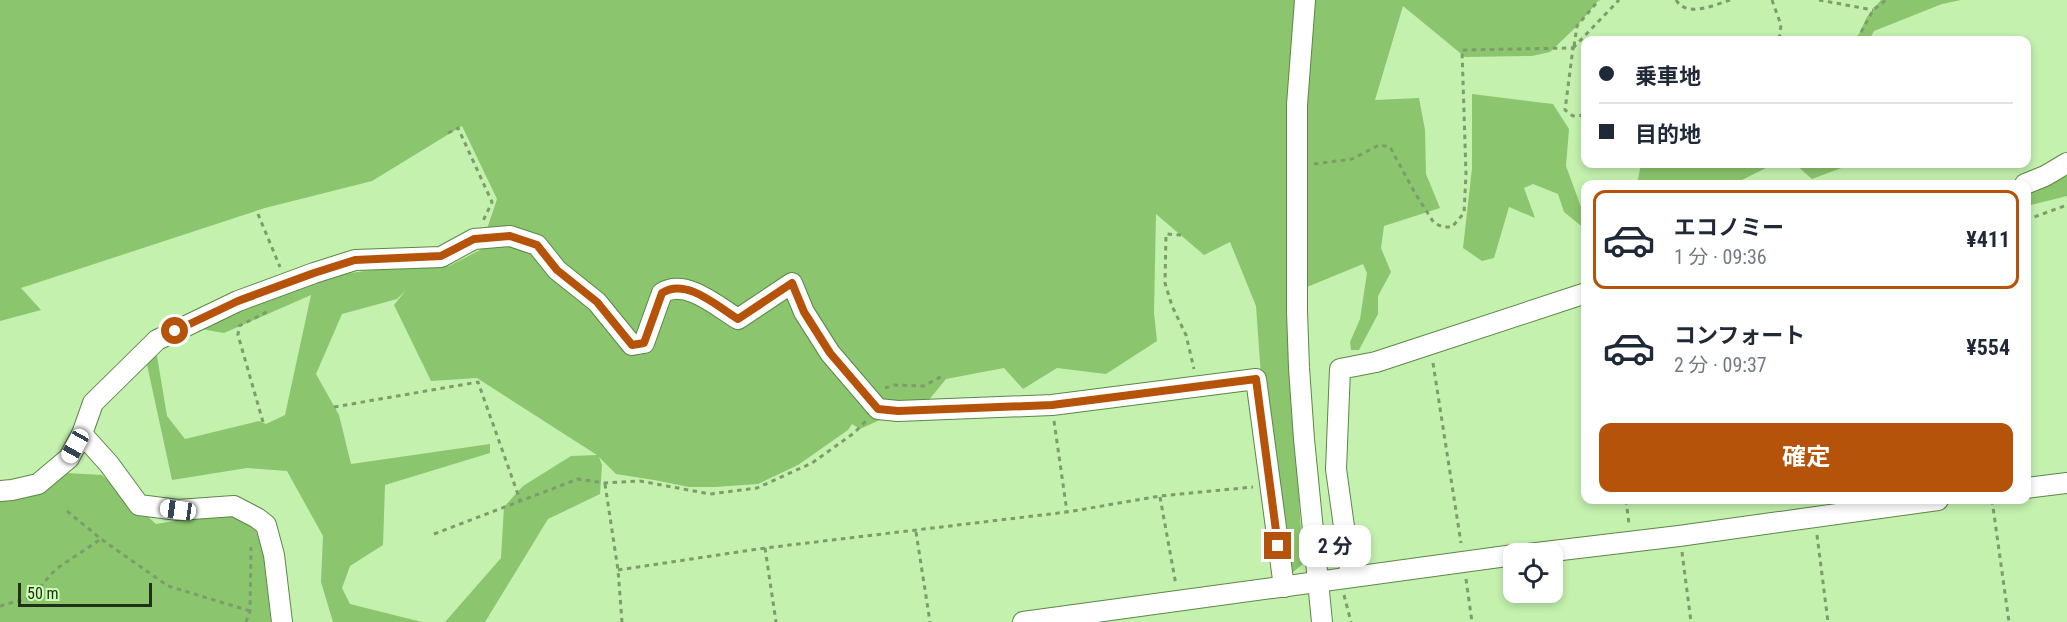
<!DOCTYPE html>
<html lang="ja">
<meta charset="utf-8">
<style>
:root{--surface:#fff;--page:#f2f2f3;--text:#1f2937;--muted:#747a83;--line:#e0e1e3;--accent:#b45309}
body{margin:0;font-family:"Roboto Condensed","Noto Sans JP",sans-serif;background:var(--page);color:var(--text);height:100vh;display:flex;flex-direction:column;font-size:22px;white-space:nowrap}
*{box-sizing:border-box;margin:0}
p{font-size:20px;color:var(--muted)}
.icon{flex:none;width:33px;height:33px;fill:none;stroke:currentColor;stroke-width:2;stroke-linecap:round;stroke-linejoin:round}
.map{position:relative;flex:1;overflow:hidden}
.details{position:absolute;left:1581px;top:180px;width:450px;height:324px;display:flex;flex-direction:column;background:var(--surface);border-radius:12px;box-shadow:0 3px 9px #0003}
.details>*{flex:none}
.hud{position:absolute;left:1581px;top:36px;width:450px;height:132px;border-radius:12px;box-shadow:0 3px 9px #0003;display:grid;align-content:center;height:132px;padding:0 18px;background:var(--surface)}
.tools{position:absolute;left:1503px;top:543px;display:grid;gap:12px}
.tools a{display:grid;place-items:center;width:60px;height:60px;border-radius:12px;background:var(--surface);box-shadow:0 3px 9px #0003;font-size:30px}
.scale{position:absolute;left:18px;bottom:15px;width:134px;box-sizing:border-box;padding-left:6px;border:3px solid #203117;border-top:0;font-size:16px;line-height:21px;white-space:nowrap;color:#203117;-webkit-text-stroke:4px #d0febb;paint-order:stroke}
.end{position:absolute;width:27px;height:27px;margin:-14px;border:8px solid #b45309;background:#fff;box-shadow:0 0 0 3px #fff}
.from{border-radius:50%}
.bubble{position:absolute;height:42px;border-radius:12px;background:var(--surface);box-shadow:0 3px 9px #0003;font-size:20px;font-weight:700;line-height:42px;text-align:center}
.car{position:absolute;width:18px;height:36px;margin:-18px -9px;border-radius:8px;box-shadow:0 0 4px 2px #0007;background:linear-gradient(#fff 24%,#345 0 40%,#fff 0 76%,#345 0 86%,#fff 0)}
.hud b{display:flex;align-items:center;gap:21px;height:57px;font-size:22px}
.hud b+b{border-top:2px solid var(--line)}
.hud i{width:15px;height:15px;background:var(--text)}
ul{padding:10px 0 0;list-style:none}
li{display:flex;align-items:center;gap:18px;height:99px;margin:0 12px 9px;padding:0 6px;border:3px solid transparent;border-radius:12px}
li div{flex:1}
li b{display:block;font-size:22px}
li em{font-style:normal;font-weight:700}
li.active{border-color:var(--accent)}
li>.icon{width:54px;height:54px;stroke-width:1.5}
.primary-button{display:flex;gap:12px;margin-top:auto;padding:12px 18px}
.primary-button a{flex:1;height:69px;border-radius:12px;background:var(--accent);color:#fff;font-size:24px;font-weight:700;line-height:69px;text-align:center}
.map>svg:first-child{display:block}
</style>
<div class="map">
<svg width="2067" height="622" viewBox="0 0 2067 622">
<rect width="100%" height="100%" fill="#c4f1ae"/>
<g fill="#8bc56d">
<path d="M0,0H1599L1577,26L1550,52L1532,56L1465,57L1403,6L1375,100L1419,98L1425,130L1426,174L1440,208L1384,226L1381,248L1391,272L1378,296V314L1359,350H1351L1350,342L1360,319L1367,273L1363,264L1290,294L1295,436L1303,564L1292,573L1282,540L1261,376L1256,306L1230,242L1204,255L1156,214L1154,313L1157,341L1106,374L1057,368L1023,389L1004,368L946,379L928,401L908,407L860,429L852,424L848,430L798,465L758,484L715,487H689L654,480L616,474L599,457L602,465L600,494L548,519L485,622H445L501,558L504,507L523,486L571,456L597,455L477,378L431,381L394,305L406,290L397,299L342,314L316,374L339,415L351,464L490,444V453L385,485L383,545L350,566L342,588L350,604L422,622H333L321,582L323,536L287,471L247,468L172,480L146,360L156,350L167,416L185,439L259,421L266,424L285,415L311,295L224,333L190,327L336,275L428,262L449,266L480,250L497,199L462,126L372,181L265,208L21,288L41,310L0,321Z"/>
<path d="M1881,0H1961L1942,4L1874,31L1869,40H1856L1867,17Z"/>
<path d="M1472,94L1553,104L1569,129L1566,166L1585,218V229L1564,212L1558,194L1533,184L1524,188L1535,218L1509,207L1494,258L1482,261L1463,248L1472,168Z"/>
<path d="M1641,164H1774L1736,183L1730,184H1637Z"/>
<path d="M1795,164H1852L1812,179Z"/>
<path d="M2067,176V196L2027,206L2026,190Z"/>
<path d="M67,473L102,475L156,524L232,512L254,525L263,551L271,622H0V501L42,492Z"/>
</g>
<g fill="none" stroke-linecap="round" stroke-linejoin="round">
<defs>
<g id="minor">
<path d="M1305,0L1297,105V311L1299,368L1304,439L1322,622"/>
<path d="M2025,184L2045,176L2067,163"/>
<path d="M82,434L109,464L139,505L178,510L234,506L257,518L266,525L274,555L282,622"/>
<path d="M2026,488L2067,483"/>
<path d="M0,491L12,490L38,484L69,458L82,434L93,403L157,340L238,301L314,273L355,260L441,257L474,239L510,236L537,245L557,270L597,302L632,345L644,343L662,293C686,278 718,307 738,319L792,283L804,312L830,353L878,409L898,411L1052,405L1256,379L1284,587"/>
<path d="M1528,554L1679,536L1938,500"/>
<path d="M1351,577L1336,469L1340,369L1376,362L1586,293"/>
<path d="M1023,622L1514,555"/>
</g>
</defs>
<use href="#minor" stroke="#5d8648" stroke-width="22"/>
<g stroke="#7c9c6b" stroke-width="3" stroke-dasharray="4.5 4.5" stroke-linecap="butt">
<path d="M1676,0C1687,18 1714,5 1730,0"/>
<path d="M1772,0L1781,25L1779,40"/>
<path d="M1819,0L1873,10"/>
<path d="M1857,40L1873,10L1886,0"/>
<path d="M1574,46L1577,26L1599,0"/>
<path d="M1573,48L1619,0"/>
<path d="M448,133L458,128L492,202L483,221"/>
<path d="M1314,164L1352,159L1379,145L1390,147L1415,193L1434,223L1443,227H1452L1464,213L1466,174L1462,50L1573,48L1565,110L1573,116L1586,115"/>
<path d="M258,214L280,267"/>
<path d="M2026,220L2067,205"/>
<path d="M1181,235L1166,234L1165,283L1172,306L1186,335L1194,369"/>
<path d="M1433,363L1461,543"/>
<path d="M885,388L894,385L924,386L944,375"/>
<path d="M334,407L478,382L520,500"/>
<path d="M1054,421L1067,512"/>
<path d="M263,422L238,335L239,326L267,312"/>
<path d="M605,484L618,570L622,622"/>
<path d="M1160,497L1176,585"/>
<path d="M1626,500L1629,524"/>
<path d="M1992,500L2009,622"/>
<path d="M67,511L101,539L168,586L250,611"/>
<path d="M916,532L930,622"/>
<path d="M434,534L578,479L605,483L640,481L710,494L757,488L812,463L854,433L866,421"/>
<path d="M1817,535L1828,622"/>
<path d="M765,548L776,622"/>
<path d="M1682,552L1691,622"/>
<path d="M618,570L765,548L1067,512L1160,496L1253,487"/>
<path d="M1466,579L1472,622"/>
<path d="M1344,595L1351,622"/>
<path d="M0,606L31,597L56,569L101,539"/>
<path d="M246,622L250,611L251,547"/>
</g>
<use href="#minor" stroke="#fff" stroke-width="20"/>
</g>
<g fill="none" stroke-linecap="round" stroke-linejoin="round">
<path stroke="#b45309" stroke-width="8" d="M175,331L238,301L314,273L355,260L441,256L474,239L510,236L537,245L557,270L597,302L632,345L644,343L662,293C686,277 718,307 738,319L792,283L804,312L830,353L878,409L898,411L1052,405L1256,379L1278,546"/>
</g>
</svg>
<div class="tools">
<a><svg class="icon" aria-label="locate" viewBox="0 0 24 24"><circle cx="12" cy="12" r="6"/><path d="M12 2v4M12 18v4M2 12h4M18 12h4"/></svg></a>
</div>
<div class="scale">50 m</div>
<i class="end from" style="left:175px;top:331px"></i>
<i class="end" style="left:1278px;top:546px"></i>
<div class="bubble" style="left:1299px;top:525px;width:72px">2 分</div>
<i class="car" style="left:75px;top:446px;rotate:209deg"></i>
<i class="car" style="left:178px;top:510px;rotate:278deg"></i>
<div class="hud">
<b><i class="from"></i>乗車地</b>
<b><i></i>目的地</b>
</div>
<section class="details">
<ul>
<li class="active"><svg class="icon" aria-label="car" viewBox="0 0 24 24"><path d="M5 17H2v-5l4-1 3-4h7l3 4 3 1v5h-3M9 17h6M6 11h13"/><circle cx="7" cy="17" r="2"/><circle cx="17" cy="17" r="2"/></svg><div><b>エコノミー</b><p>1 分 · 09:36</p></div><em>¥411</em></li>
<li><svg class="icon" aria-label="car" viewBox="0 0 24 24"><path d="M5 17H2v-5l4-1 3-4h7l3 4 3 1v5h-3M9 17h6M6 11h13"/><circle cx="7" cy="17" r="2"/><circle cx="17" cy="17" r="2"/></svg><div><b>コンフォート</b><p>2 分 · 09:37</p></div><em>¥554</em></li>
</ul>
<div class="primary-button"><a>確定</a></div>
</section>
</div>
